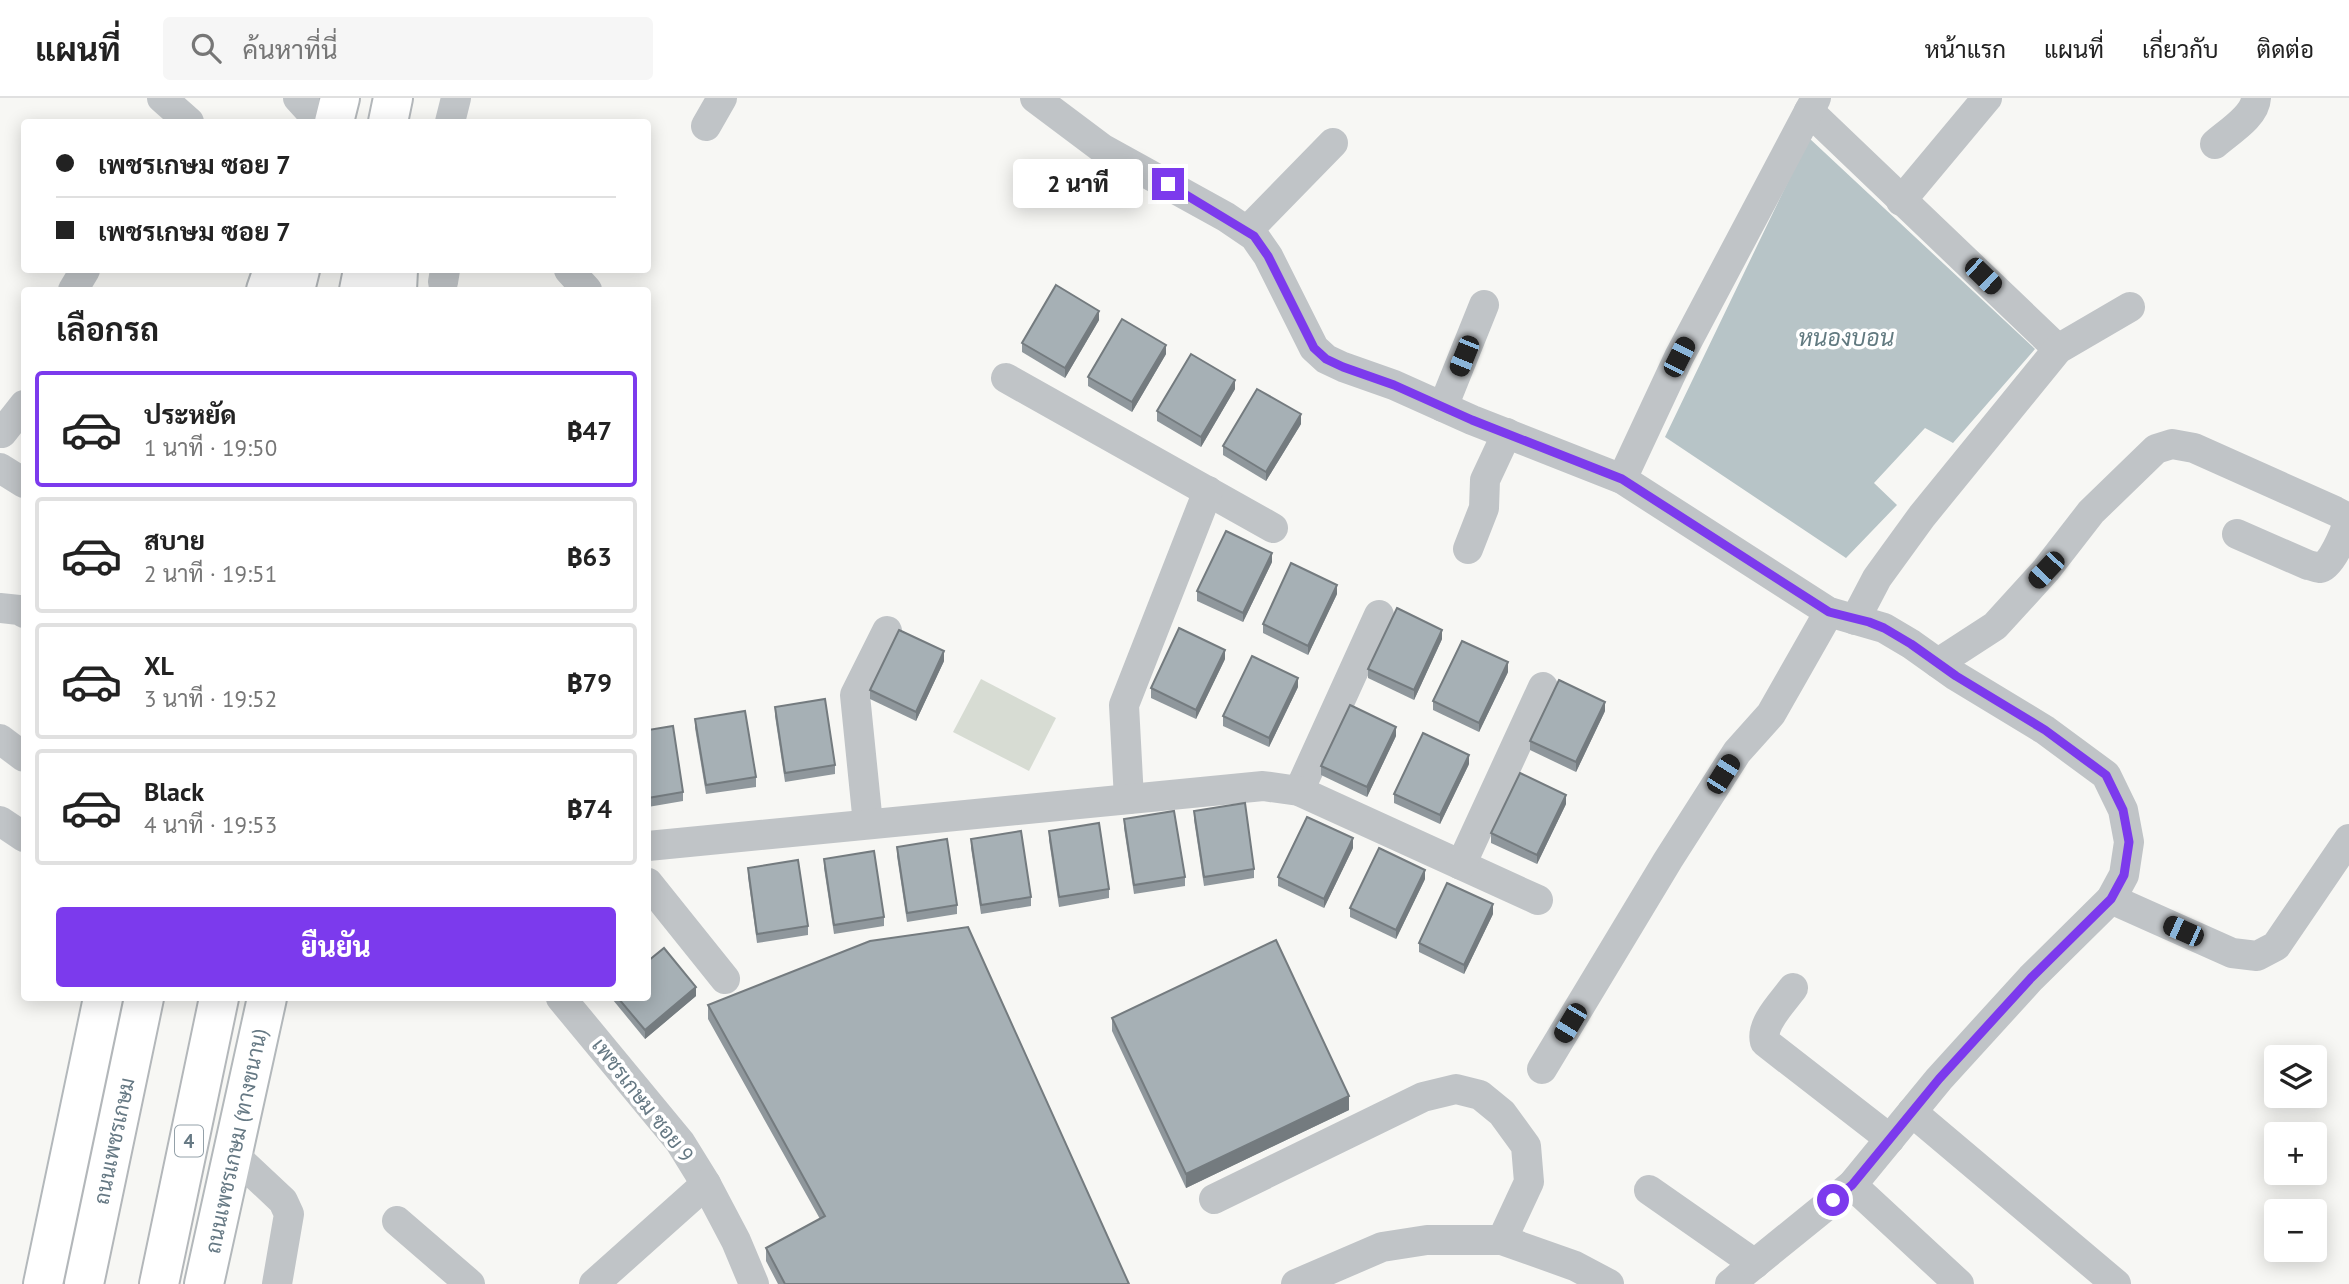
<!DOCTYPE html>
<html lang="th">
<meta charset="utf-8">
<style>
:root{--surface:#fff;--page:#f6f6f6;--text:#222;--muted:#767676;--line:#e0e0e0;--accent:#7c3aed}
body{margin:0;font-family:"PT Sans",Sarabun,sans-serif;background:var(--page);color:var(--text);height:100vh;display:flex;flex-direction:column;font-size:26px;white-space:nowrap}
*{box-sizing:border-box;margin:0}
p{font-size:23px;color:var(--muted)}
.icon{flex:none;width:38px;height:38px;fill:none;stroke:currentColor;stroke-width:2;stroke-linecap:round;stroke-linejoin:round}
.map{position:relative;flex:1;overflow:hidden}
.panel{position:absolute;left:21px;top:189px;width:630px;height:714px;display:flex;flex-direction:column;background:var(--surface);border-radius:7px;box-shadow:0 4px 18px #0003}
.panel>*{flex:none}
.banner{position:absolute;left:21px;top:21px;width:630px;height:154px;border-radius:7px;box-shadow:0 4px 18px #0003;display:grid;align-content:center;height:154px;padding:0 35px;background:var(--surface)}
.controls{position:absolute;left:2264px;top:947px;display:grid;gap:14px}
.controls a{display:grid;place-items:center;width:63px;height:63px;border-radius:7px;background:var(--surface);box-shadow:0 4px 18px #0003;font-size:35px}
.end{position:absolute;width:32px;height:32px;margin:-16px;border:9px solid #7c3aed;background:#fff;box-shadow:0 0 0 4px #fff}
.from{border-radius:50%}
.bubble{position:absolute;height:49px;border-radius:7px;background:var(--surface);box-shadow:0 4px 18px #0003;font-size:23px;font-weight:800;line-height:49px;text-align:center}
.car{position:absolute;width:21px;height:42px;margin:-21px -10px;border-radius:9px;box-shadow:0 0 5px 2px #0007;background:linear-gradient(#222 24%,#8ab4d8 0 40%,#222 0 76%,#8ab4d8 0 86%,#222 0)}
.banner b{display:flex;align-items:center;gap:24px;height:66px;font-size:26px}
.banner b+b{border-top:2px solid var(--line)}
.banner i{width:18px;height:18px;background:var(--text)}
ul{padding:0;list-style:none}
li{display:flex;align-items:center;gap:21px;height:116px;margin:0 14px 10px;padding:0 21px;border:4px solid var(--line);border-radius:7px}
li div{flex:1}
li b{display:block;font-size:26px}
li em{font-style:normal;font-weight:800}
li.current{border-color:var(--accent)}
li>.icon{width:63px;height:63px;stroke-width:1.5}
h2{padding:0 35px;font-size:32px;line-height:84px}
.cta{display:flex;gap:14px;margin-top:auto;padding:14px 35px}
.cta a{flex:1;height:80px;border-radius:7px;background:var(--accent);color:#fff;font-size:28px;font-weight:800;line-height:80px;text-align:center}
header{display:flex;align-items:center;gap:42px;box-sizing:border-box;height:98px;padding:0 35px;background:var(--surface);border-bottom:2px solid var(--line)}
header strong{font-size:33px}
nav{display:flex;gap:38px;margin-inline-start:auto;font-size:24px}
.search{width:490px;height:63px;background:var(--page);display:flex;align-items:center;gap:18px;box-sizing:border-box;padding:0 24px;border-radius:7px;color:var(--muted);font-size:26px}
.map>svg:first-child{display:block}
</style>
<header>
<strong>แผนที่</strong>
<div class="search"><svg class="icon" aria-label="search" viewBox="0 0 24 24"><circle cx="10" cy="10" r="6"/><path d="M15 15l6 6"/></svg>ค้นหาที่นี่</div>
<nav><a>หน้าแรก</a><a>แผนที่</a><a>เกี่ยวกับ</a><a>ติดต่อ</a></nav>
</header>
<div class="map">
<svg width="2349" height="1186" viewBox="0 0 2349 1186">
<rect width="100%" height="100%" fill="#f7f7f4"/>
<path fill="#d7dcd3" d="M981,581L1056,620L1029,673L953,634Z"/>
<path fill="#b7c4c7" d="M1809,40L2035,251L1953,345L1925,330L1874,385L1897,407L1846,460L1665,339Z"/>
<g fill="none" stroke-linecap="round" stroke-linejoin="round">
<defs>
<g id="major">
<path d="M266,192L273,172"/>
<path d="M397,192L398,172"/>
<path d="M43,1186L103,900"/>
<path d="M204,1186L267,900"/>
</g>
<g id="highway">
<path d="M334,24L340,0"/>
<path d="M388,24L393,0"/>
<path d="M295,192L300,172"/>
<path d="M359,192L363,172"/>
<path d="M84,1186L144,900"/>
<path d="M159,1186L219,900"/>
</g>
</defs>
<use href="#major" stroke="#b3b8bb" stroke-width="42"/>
<use href="#highway" stroke="#b3b7ba" stroke-width="42"/>
<g stroke="#c0c4c7" stroke-width="30">
<path d="M162,0L189,24"/>
<path d="M298,0L317,21"/>
<path d="M1035,0L1103,51L1226,119L1254,138L1268,158L1314,250L1326,261L1343,269L1394,287L1472,322L1622,381L1829,514L1884,530L1911,546L1956,578L2045,632L2106,677L2123,712L2129,744L2124,777L2111,801L2031,880L1939,981L1852,1087L1730,1186"/>
<path d="M1809,13L2058,251"/>
<path d="M450,24L456,0"/>
<path d="M706,28L722,0"/>
<path d="M2215,46C2228,34 2255,19 2256,0"/>
<path d="M1901,103L1987,0"/>
<path d="M1248,132L1333,45"/>
<path d="M569,172L587,192"/>
<path d="M443,184L445,172"/>
<path d="M73,192L85,172"/>
<path d="M1006,280L1273,430"/>
<path d="M1443,309L1484,207"/>
<path d="M2,335L24,307"/>
<path d="M0,370L24,385"/>
<path d="M1622,381L1679,259L1816,0"/>
<path d="M1468,451L1484,410L1485,382L1507,335"/>
<path d="M0,510L19,512L24,515"/>
<path d="M1855,522L1877,480L1922,418L2058,251L2130,209"/>
<path d="M1938,565L1995,528L2046,472L2091,414L2156,351L2172,346L2194,350L2335,413L2344,418L2348,424C2345,434 2331,469 2320,470C2319,470 2309,467 2308,467L2237,436"/>
<path d="M0,641L24,659"/>
<path d="M1299,693L1379,517"/>
<path d="M1129,701L1124,607L1208,393"/>
<path d="M0,723L24,739"/>
<path d="M868,726L855,597L887,533"/>
<path d="M648,748L1263,688L1299,693L1538,802"/>
<path d="M1461,767L1543,589"/>
<path d="M648,785L725,881"/>
<path d="M2111,801L2232,855L2257,858L2276,848L2349,741"/>
<path d="M1793,890C1783,904 1760,926 1765,944L1890,1041"/>
<path d="M561,900L680,1044L706,1086L736,1143L754,1186"/>
<path d="M1542,971L1668,762L1737,654L1771,616L1829,514"/>
<path d="M1912,1014L2116,1186"/>
<path d="M233,1056L283,1103L289,1116L277,1186"/>
<path d="M1852,1087L1959,1186"/>
<path d="M1649,1092L1755,1166"/>
<path d="M1214,1101L1423,999L1456,991L1480,997L1502,1015L1526,1048L1529,1084L1502,1142"/>
<path d="M397,1123L470,1186"/>
<path d="M594,1186L706,1086"/>
<path d="M1296,1186L1382,1149L1427,1142H1502L1575,1168L1609,1186"/>
</g>
<use href="#major" stroke="#fff" stroke-width="38"/>
<use href="#highway" stroke="#fff" stroke-width="38"/>
</g>
<g fill="#8f979c">
<path d="M1099,222L1065,280L1022,254V245Z"/>
<path d="M1166,256L1132,314L1088,288V279Z"/>
<path d="M1235,291L1201,349L1157,323V313Z"/>
<path d="M1301,326L1266,383L1223,357V348Z"/>
<path d="M1272,464L1243,524L1197,503V493Z"/>
<path d="M1337,496L1308,557L1263,535V526Z"/>
<path d="M1442,541L1414,602L1368,580V571Z"/>
<path d="M1225,561L1196,621L1151,600V590Z"/>
<path d="M944,563L916,623L870,601V592Z"/>
<path d="M1508,574L1479,634L1433,612V603Z"/>
<path d="M1298,589L1269,649L1223,628V618Z"/>
<path d="M775,609L835,667V676L785,684L775,618Z"/>
<path d="M1605,613L1576,674L1530,652V643Z"/>
<path d="M695,621L756,679V689L706,696L695,630Z"/>
<path d="M648,632L683,694V703L648,709Z"/>
<path d="M1396,638L1367,699L1321,677V668Z"/>
<path d="M1469,666L1440,726L1394,705V696Z"/>
<path d="M1566,706L1537,766L1491,745V735Z"/>
<path d="M1194,713L1254,771V780L1204,788L1194,722Z"/>
<path d="M1124,721L1185,779V788L1134,796L1124,730Z"/>
<path d="M1049,733L1109,791V800L1059,809L1049,742Z"/>
<path d="M971,741L1031,799V808L981,816L971,750Z"/>
<path d="M897,749L957,807V816L907,824L897,758Z"/>
<path d="M1353,750L1324,810L1278,788V779Z"/>
<path d="M824,761L884,819V828L834,836L824,770Z"/>
<path d="M748,770L808,828V837L757,845L748,779Z"/>
<path d="M1425,781L1396,841L1350,819V810Z"/>
<path d="M1493,816L1464,876L1419,854V845Z"/>
<path d="M696,898L645,941L613,902V900Z"/>
<path d="M708,907L1129,1186H778L766,1163V1150L820,1121L708,921Z"/>
<path d="M1112,920L1349,1012L1186,1090L1112,933Z"/>
</g>
<g fill="#747b7f">
<path d="M1099,213V222L1065,280V270Z"/>
<path d="M1166,247V256L1132,314V304Z"/>
<path d="M1235,282V291L1201,349V339Z"/>
<path d="M1301,316V326L1266,383V374Z"/>
<path d="M1272,455V464L1243,524V515Z"/>
<path d="M1337,487V496L1308,557V548Z"/>
<path d="M1442,532V541L1414,602V592Z"/>
<path d="M1225,552V561L1196,621V612Z"/>
<path d="M944,553V563L916,623V614Z"/>
<path d="M1508,564V574L1479,634V625Z"/>
<path d="M1298,580V589L1269,649V640Z"/>
<path d="M1605,604V613L1576,674V664Z"/>
<path d="M1396,629V638L1367,699V689Z"/>
<path d="M1469,657V666L1440,726V717Z"/>
<path d="M1566,697V706L1537,766V757Z"/>
<path d="M1353,740V750L1324,810V801Z"/>
<path d="M1425,772V781L1396,841V832Z"/>
<path d="M1493,806V816L1464,876V867Z"/>
<path d="M696,889V898L645,941V932Z"/>
<path d="M1349,998V1012L1186,1090V1076Z"/>
</g>
<g fill="#a6b0b5" stroke="#747b7f" stroke-width="2">
<path d="M1056,187L1099,213L1065,270L1022,245Z"/>
<path d="M1122,221L1166,247L1132,304L1088,279Z"/>
<path d="M1191,256L1235,282L1201,339L1157,313Z"/>
<path d="M1257,291L1301,316L1266,374L1223,348Z"/>
<path d="M1226,433L1272,455L1243,515L1197,493Z"/>
<path d="M1291,465L1337,487L1308,548L1263,526Z"/>
<path d="M1397,510L1442,532L1414,592L1368,571Z"/>
<path d="M1179,530L1225,552L1196,612L1151,590Z"/>
<path d="M899,532L944,553L916,614L870,592Z"/>
<path d="M1462,543L1508,564L1479,625L1433,603Z"/>
<path d="M1252,558L1298,580L1269,640L1223,618Z"/>
<path d="M1559,582L1605,604L1576,664L1530,643Z"/>
<path d="M825,601L835,667L785,675L775,609Z"/>
<path d="M1350,607L1396,629L1367,689L1321,668Z"/>
<path d="M745,613L756,679L706,687L695,621Z"/>
<path d="M673,628L683,694L648,700V632Z"/>
<path d="M1423,635L1469,657L1440,717L1394,696Z"/>
<path d="M1520,675L1566,697L1537,757L1491,735Z"/>
<path d="M1245,705L1254,771L1204,779L1194,713Z"/>
<path d="M1174,713L1185,779L1134,787L1124,721Z"/>
<path d="M1307,719L1353,740L1324,801L1278,779Z"/>
<path d="M1099,725L1109,791L1059,799L1049,733Z"/>
<path d="M1021,733L1031,799L981,807L971,741Z"/>
<path d="M947,741L957,807L907,815L897,749Z"/>
<path d="M1379,750L1425,772L1396,832L1350,810Z"/>
<path d="M874,753L884,819L834,827L824,761Z"/>
<path d="M798,762L808,828L757,836L748,770Z"/>
<path d="M1447,785L1493,806L1464,867L1419,845Z"/>
<path d="M968,829L1129,1186H785L766,1150L825,1118L708,907L870,843Z"/>
<path d="M1276,842L1349,998L1186,1076L1112,920Z"/>
<path d="M664,850L696,889L645,932L618,900H648V863Z"/>
</g>
<g fill="none" stroke-linecap="round" stroke-linejoin="round">
<path stroke="#7c3aed" stroke-width="9" d="M1168,86L1254,138L1268,158L1314,250L1326,261L1343,269L1394,287L1472,322L1622,381L1829,514L1869,524L1884,530L1911,546L1956,578L2045,632L2106,677L2123,712L2129,744L2124,777L2111,801L2031,880L1939,981L1852,1087L1833,1102"/>
</g>
<g text-anchor="middle" dominant-baseline="central" stroke-width="7" stroke-linejoin="round" paint-order="stroke">
<rect fill="#fff" stroke="#94a1a9" stroke-width="2" x="175" y="1027.5" width="28" height="31" rx="5"/>
<g font-size="19" font-weight="bold" fill="#667984">
<text x="189" y="1043">4</text>
</g>
<g font-size="21" fill="#667984" stroke="#fff">
<text transform="translate(643 1002) rotate(52)">เพชรเกษม ซอย 9</text>
<text transform="translate(114 1043) rotate(-78)">ถนนเพชรเกษม</text>
<text transform="translate(236 1043) rotate(-78)">ถนนเพชรเกษม (ทางขนาน)</text>
</g>
<g font-size="23" font-style="italic" fill="#627a80" stroke="#fff">
<text x="1846" y="239">หนองบอน</text>
</g>
</g>
</svg>
<div class="controls">
<a><svg class="icon" aria-label="layers" viewBox="0 0 24 24"><path d="M12 4l9 5-9 5-9-5zM3 14l9 5 9-5"/></svg></a>
<a>+</a>
<a>−</a>
</div>
<i class="end from" style="left:1833px;top:1102px"></i>
<i class="end" style="left:1168px;top:86px"></i>
<div class="bubble" style="left:1013px;top:61px;width:130px">2 นาที</div>
<i class="car" style="left:1983px;top:178px;rotate:134deg"></i>
<i class="car" style="left:1464px;top:258px;rotate:202deg"></i>
<i class="car" style="left:1679px;top:259px;rotate:27deg"></i>
<i class="car" style="left:2046px;top:472px;rotate:223deg"></i>
<i class="car" style="left:1723px;top:676px;rotate:32deg"></i>
<i class="car" style="left:2183px;top:833px;rotate:294deg"></i>
<i class="car" style="left:1570px;top:925px;rotate:211deg"></i>
<div class="banner">
<b><i class="from"></i>เพชรเกษม ซอย 7</b>
<b><i></i>เพชรเกษม ซอย 7</b>
</div>
<section class="panel">
<h2>เลือกรถ</h2>
<ul>
<li class="current"><svg class="icon" aria-label="car" viewBox="0 0 24 24"><path d="M5 17H2v-5l4-1 3-4h7l3 4 3 1v5h-3M9 17h6M6 11h13"/><circle cx="7" cy="17" r="2"/><circle cx="17" cy="17" r="2"/></svg><div><b>ประหยัด</b><p>1 นาที · 19:50</p></div><em>฿47</em></li>
<li><svg class="icon" aria-label="car" viewBox="0 0 24 24"><path d="M5 17H2v-5l4-1 3-4h7l3 4 3 1v5h-3M9 17h6M6 11h13"/><circle cx="7" cy="17" r="2"/><circle cx="17" cy="17" r="2"/></svg><div><b>สบาย</b><p>2 นาที · 19:51</p></div><em>฿63</em></li>
<li><svg class="icon" aria-label="car" viewBox="0 0 24 24"><path d="M5 17H2v-5l4-1 3-4h7l3 4 3 1v5h-3M9 17h6M6 11h13"/><circle cx="7" cy="17" r="2"/><circle cx="17" cy="17" r="2"/></svg><div><b>XL</b><p>3 นาที · 19:52</p></div><em>฿79</em></li>
<li><svg class="icon" aria-label="car" viewBox="0 0 24 24"><path d="M5 17H2v-5l4-1 3-4h7l3 4 3 1v5h-3M9 17h6M6 11h13"/><circle cx="7" cy="17" r="2"/><circle cx="17" cy="17" r="2"/></svg><div><b>Black</b><p>4 นาที · 19:53</p></div><em>฿74</em></li>
</ul>
<div class="cta"><a>ยืนยัน</a></div>
</section>
</div>
